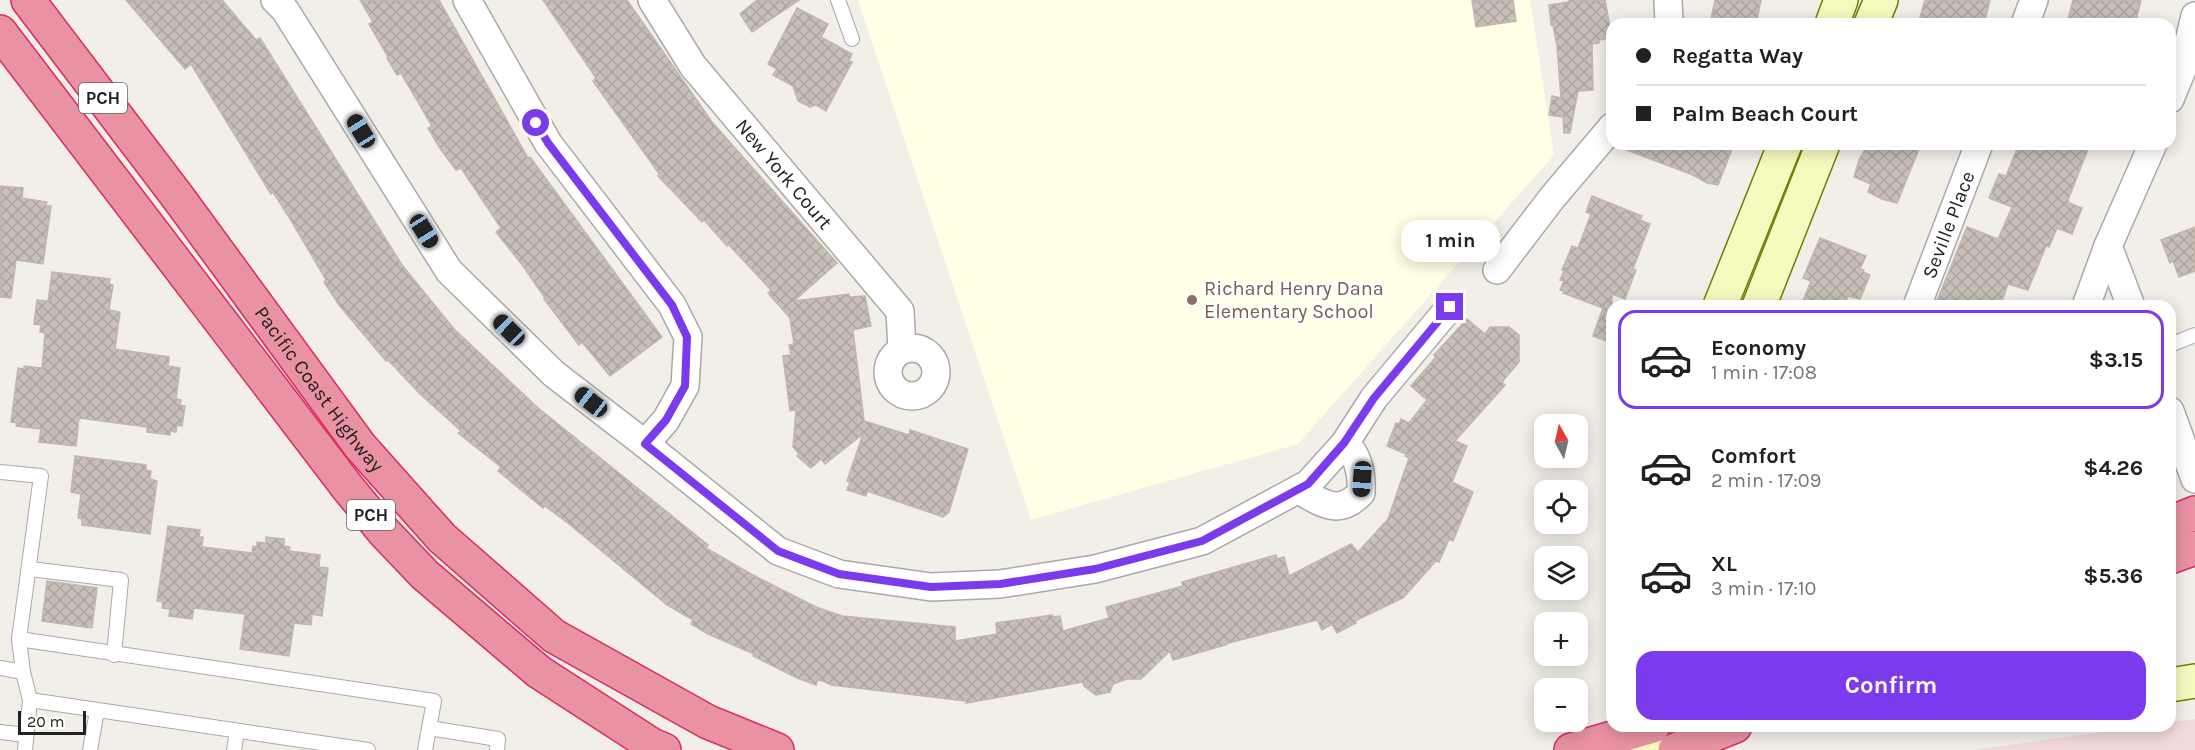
<!DOCTYPE html>
<meta charset="utf-8">
<style>
:root{--surface:#fff;--page:#f2f2f2;--text:#202124;--muted:#757577;--line:#e0e0e0;--accent:#7c3aed}
body{margin:0;font-family:Karla,sans-serif;background:var(--page);color:var(--text);height:100vh;display:flex;flex-direction:column;font-size:22px;white-space:nowrap}
*{box-sizing:border-box;margin:0}
p{font-size:20px;color:var(--muted)}
.icon{flex:none;width:33px;height:33px;fill:none;stroke:currentColor;stroke-width:2;stroke-linecap:round;stroke-linejoin:round}
.map{position:relative;flex:1;overflow:hidden}
.panel{position:absolute;left:1606px;top:300px;width:570px;height:432px;display:flex;flex-direction:column;background:var(--surface);border-radius:18px;box-shadow:0 3px 15px #0003}
.panel>*{flex:none}
.hud{position:absolute;left:1606px;top:18px;width:570px;height:132px;border-radius:18px;box-shadow:0 3px 15px #0003;display:grid;align-content:center;height:132px;padding:0 30px;background:var(--surface)}
.needle{width:39px;rotate:352deg}
.buttons{position:absolute;left:1534px;top:414px;display:grid;gap:12px}
.buttons a{display:grid;place-items:center;width:54px;height:54px;border-radius:12px;background:var(--surface);box-shadow:0 3px 15px #0003;font-size:30px}
.scale{position:absolute;left:18px;bottom:15px;width:68px;box-sizing:border-box;padding-left:6px;border:3px solid #222;border-top:0;font-size:16px;line-height:21px;white-space:nowrap;color:#222;-webkit-text-stroke:4px #fff;paint-order:stroke}
.end{position:absolute;width:27px;height:27px;margin:-14px;border:8px solid #7c3aed;background:#fff;box-shadow:0 0 0 3px #fff}
.from{border-radius:50%}
.bubble{position:absolute;height:42px;border-radius:18px;background:var(--surface);box-shadow:0 3px 15px #0003;font-size:20px;font-weight:700;line-height:42px;text-align:center}
.car{position:absolute;width:18px;height:36px;margin:-18px -9px;border-radius:8px;box-shadow:0 0 4px 2px #0007;background:linear-gradient(#222 24%,#8ab4d8 0 40%,#222 0 76%,#8ab4d8 0 86%,#222 0)}
.hud b{display:flex;align-items:center;gap:21px;height:57px;font-size:22px}
.hud b+b{border-top:2px solid var(--line)}
.hud i{width:15px;height:15px;background:var(--text)}
ul{padding:10px 0 0;list-style:none}
li{display:flex;align-items:center;gap:18px;height:99px;margin:0 12px 9px;padding:0 18px;border:3px solid transparent;border-radius:18px}
li div{flex:1}
li b{display:block;font-size:22px}
li em{font-style:normal;font-weight:700}
li.selected{border-color:var(--accent)}
li>.icon{width:54px;height:54px;stroke-width:1.5}
.button{display:flex;gap:12px;margin-top:auto;padding:12px 30px}
.button a{flex:1;height:69px;border-radius:18px;background:var(--accent);color:#fff;font-size:24px;font-weight:700;line-height:69px;text-align:center}
.map>svg:first-child{display:block}
</style>
<div class="map">
<svg width="2195" height="750" viewBox="0 0 2195 750">
<defs>
<pattern id="building-cross-hatch" width="8" height="8" patternUnits="userSpaceOnUse" patternTransform="scale(1.5)"><rect width="8" height="8" fill="#c7bfb8"/><path d="M0 0l8 8M0 8l8-8" fill="none" stroke="#aba49e"/></pattern>
</defs>
<rect width="100%" height="100%" fill="#f2efe9"/>
<path fill="#f2dad9" d="M2195,719V750H1974L2145,726H2170L2171,722Z"/>
<path fill="#ffffe5" d="M858,0H1530L1554,155L1298,444L1031,520Z"/>
<g fill="url(#building-cross-hatch)" stroke="#c4b6ab" stroke-width="1.5">
<path d="M126,0H222L256,40L260,38L402,265L454,329L537,407L708,545L706,548L751,574L816,607L842,616L955,627V641L997,634L996,623L1052,615L1053,617L1060,616L1063,631L1109,618L1106,607L1183,586L1182,582L1276,555L1277,559L1284,557L1289,576L1351,544L1358,552L1388,519L1409,458L1405,456L1406,454L1387,446L1396,423L1399,424L1401,419L1409,423L1427,400L1411,386L1436,357L1434,355L1467,319L1485,334L1490,327H1509L1519,335V362L1502,382L1505,385L1455,441L1467,446L1452,482L1473,492L1453,541L1449,539L1439,562L1436,561L1403,598L1355,621L1356,623L1337,633L1332,624L1322,630L1317,620L1225,644L1226,645L1173,660L1170,651L1141,679H1127L1113,684L1110,692L1096,695L1084,686L1083,682L966,703V701L831,685L818,679L816,685L797,678L753,656L754,654L708,634L691,624L693,620L667,605L569,524L545,506L543,508L498,471L501,467L458,433L461,431L419,393L388,360L386,361L339,305L324,282L326,280L292,222L273,192L271,194L191,64L185,69Z"/>
<path d="M360,0H439L528,158L530,157L662,337L610,376L582,342L579,345L544,299L545,298L523,266L496,232L501,228L461,168L456,170L439,147L428,128L432,126L401,73L397,75L387,58L388,57L369,24L373,22Z"/>
<path d="M543,0H627L712,122L837,263L794,301L849,294V297L865,296L871,326L853,330L864,421L909,435L910,430L968,449L949,512L943,517L867,491L866,496L847,490L850,482L847,481L863,434L825,464L821,459L811,468L797,456L799,454L793,447L796,410L790,411L783,356L791,355L789,345L794,344L790,318L768,293L771,290L728,244L727,246L704,220L702,222L658,176L660,175L593,81L596,78Z"/>
<path d="M757,0H799L752,32L740,14Z"/>
<path d="M1472,0H1513L1516,21L1476,27Z"/>
<path d="M1569,0H1605L1612,38L1599,40V43L1592,44L1593,90L1578,91L1570,133H1564L1563,117L1549,115L1552,96L1561,98L1557,46L1553,25H1551L1549,5L1569,2Z"/>
<path d="M1715,0H1761L1756,24H1710Z"/>
<path d="M1925,0H1990L1984,24H1918Z"/>
<path d="M2073,0H2141L2135,24H2067Z"/>
<path d="M797,8L828,24L821,37L852,54L849,61L852,62L826,111L816,105L810,107L798,101L793,86L773,75L777,69L768,64Z"/>
<path d="M1618,144H1734L1718,185L1707,183L1693,175L1616,146Z"/>
<path d="M1868,144H1921L1897,203L1882,199L1868,192L1871,184L1854,177L1859,160Z"/>
<path d="M2019,144H2090L2068,200L2069,203L2082,208L2072,234L2057,228L2049,247L2046,246L2028,290L2008,284L2000,306H1935L1967,227L1998,239L2012,207L1989,198L1999,174L2006,176Z"/>
<path d="M0,186L23,188L22,198L47,202L46,206H51L43,264L16,260L11,298L0,297Z"/>
<path d="M1592,196L1642,216L1640,220L1650,224L1633,269L1636,270L1625,299L1612,294V343L1593,336L1603,308L1563,293L1564,291L1560,290L1564,281L1560,280L1564,271L1562,270L1572,246L1578,248L1591,214L1586,212Z"/>
<path d="M2195,227V271L2179,277L2173,261L2170,263L2161,240Z"/>
<path d="M1820,238L1866,256L1860,269L1864,270L1863,272L1870,275L1860,299L1848,296L1844,306H1801L1811,281L1803,278Z"/>
<path d="M52,272L110,279L109,284L113,285L109,310L120,312L115,349L169,357L168,366L180,368L176,399L181,400L180,405L185,406L182,426L177,425L176,432L170,431V435L147,432V427L79,418L76,446L39,442L41,429L16,426L17,423L11,422L18,368L24,369V366L42,368L45,333L40,332L41,325L34,324L37,300L48,301Z"/>
<path d="M75,456L146,465V470L151,471L150,479L157,481L150,534L82,525V519L78,518L81,494L71,492Z"/>
<path d="M168,526L200,530L199,537H203L202,547L252,553L253,546L257,547V542L266,543V537L284,539V546L290,547L289,551L320,555L319,567L328,568L322,616L312,614L311,625L294,623L289,656L240,649L245,614L194,608L192,619L169,616L170,609L162,608L163,602L157,601Z"/>
<path d="M47,581L97,588L92,628L42,621Z"/>
</g>
<g fill="none" stroke-linecap="round" stroke-linejoin="round">
<defs>
<g id="lane">
<path d="M838,0L852,39"/>
<path d="M2170,345L2195,335"/>
<path d="M0,472L41,476L19,639L23,672L30,700L25,750"/>
<path d="M30,569L121,580L114,655"/>
<path d="M19,639L434,701L425,750"/>
<path d="M0,668L23,672"/>
<path d="M30,700L368,750"/>
<path d="M429,728L498,739L497,750"/>
<path d="M0,732L26,735"/>
<path d="M90,750L97,711"/>
<path d="M234,750L237,731"/>
</g>
<g id="street">
<path d="M275,0L285,10L449,271L554,374L645,444L778,551L839,574L931,587L1000,584L1095,569L1202,541L1308,484L1345,443L1374,398L1450,307"/>
<path d="M467,0L548,143L672,305L688,337L685,386L666,420L645,444"/>
<path id="s1" d="M652,0L693,66L900,311L902,350"/>
<path d="M1668,0L1669,24"/>
<path d="M2025,24L2034,0"/>
<path d="M2170,99L2182,70L2195,16"/>
<path d="M1497,270L1552,198L1612,127"/>
<path id="s2" d="M1917,306L1979,144"/>
<path d="M2086,306L2108,246"/>
<path d="M2131,306L2108,246L2153,144"/>
<circle cx="912" cy="372" r="24"/>
<path d="M2170,411L2195,479"/>
<path d="M1299,490C1323,504 1339,516 1361,493C1362,474 1359,456 1345,443"/>
</g>
<g id="secondary">
<path d="M1832,24L1841,0"/>
<path d="M1871,24L1881,0"/>
<path d="M1720,306L1785,144"/>
<path d="M1759,306L1823,144"/>
<path d="M2170,685L2195,681"/>
<path d="M1645,726L1646,750"/>
</g>
<g id="highway">
<path id="s3" d="M28,0L177,196L360,446L442,538L554,636L708,722L777,750"/>
<path d="M0,32L348,488L384,532L425,575L539,672L652,745L664,750"/>
<path d="M2170,523L2195,513"/>
<path d="M2170,557L2195,548"/>
<path d="M1571,750L1653,726"/>
<path d="M1675,750L1735,726"/>
</g>
</defs>
<use href="#lane" stroke="#a9a9a9" stroke-width="16"/>
<use href="#street" stroke="#a9a9a9" stroke-width="30"/>
<use href="#secondary" stroke="#707d05" stroke-width="36"/>
<use href="#highway" stroke="#dc2a67" stroke-width="36"/>
<use href="#lane" stroke="#fff" stroke-width="14"/>
<use href="#street" stroke="#fff" stroke-width="27"/>
<use href="#secondary" stroke="#f7fabf" stroke-width="33"/>
<use href="#highway" stroke="#e892a2" stroke-width="33"/>
</g>
<g fill="none" stroke-linecap="round" stroke-linejoin="round">
<path stroke="#7c3aed" stroke-width="8" d="M536,123L548,143L672,305L687,337L685,386L666,420L645,444L778,551L839,574L931,587L1000,584L1095,569L1202,541L1308,484L1344,443L1374,398L1450,307"/>
</g>
<circle fill="#8d6e63" stroke="#fff" stroke-width="2" cx="1192" cy="300" r="6"/>
<g text-anchor="middle" dominant-baseline="central" stroke-width="5" stroke-linejoin="round" paint-order="stroke">
<g fill="#fff" stroke="#646464" stroke-width="1.5">
<rect x="79" y="83" width="48" height="30" rx="4.5"/>
<rect x="347" y="500" width="48" height="30" rx="4.5"/>
</g>
<g font-size="18" font-weight="bold" fill="#222">
<text x="103" y="98">PCH</text>
<text x="371" y="515">PCH</text>
</g>
<g font-size="20" fill="#222" stroke="#fff">
<text stroke="none"><textPath href="#s1" startOffset="219">New York Court</textPath></text>
<text stroke="none"><textPath href="#s2" startOffset="87">Seville Place</textPath></text>
<text stroke="none"><textPath href="#s3" startOffset="486">Pacific Coast Highway</textPath></text>
</g>
<g font-size="20" fill="#785e54" stroke="#fff" text-anchor="start">
<text x="1204" y="288">Richard Henry Dana<tspan x="1204" dy="23">Elementary School</tspan></text>
</g>
</g>
</svg>
<div class="buttons">
<a><svg class="needle" viewBox="-14 -14 28 28"><path d="M0-13l5 13h-10z" fill="#e53935"/><path d="M0 13l5-13h-10z" fill="#757577"/></svg></a>
<a><svg class="icon" aria-label="locate" viewBox="0 0 24 24"><circle cx="12" cy="12" r="6"/><path d="M12 2v4M12 18v4M2 12h4M18 12h4"/></svg></a>
<a><svg class="icon" aria-label="layers" viewBox="0 0 24 24"><path d="M12 4l9 5-9 5-9-5zM3 14l9 5 9-5"/></svg></a>
<a>+</a>
<a>−</a>
</div>
<div class="scale">20 m</div>
<i class="end from" style="left:536px;top:123px"></i>
<i class="end" style="left:1450px;top:307px"></i>
<div class="bubble" style="left:1401px;top:220px;width:99px">1 min</div>
<i class="car" style="left:361px;top:131px;rotate:328deg"></i>
<i class="car" style="left:424px;top:231px;rotate:148deg"></i>
<i class="car" style="left:509px;top:330px;rotate:314deg"></i>
<i class="car" style="left:591px;top:402px;rotate:308deg"></i>
<i class="car" style="left:1362px;top:479px;rotate:184deg"></i>
<div class="hud">
<b><i class="from"></i>Regatta Way</b>
<b><i></i>Palm Beach Court</b>
</div>
<section class="panel">
<ul>
<li class="selected"><svg class="icon" aria-label="car" viewBox="0 0 24 24"><path d="M5 17H2v-5l4-1 3-4h7l3 4 3 1v5h-3M9 17h6M6 11h13"/><circle cx="7" cy="17" r="2"/><circle cx="17" cy="17" r="2"/></svg><div><b>Economy</b><p>1 min · 17:08</p></div><em>$3.15</em></li>
<li><svg class="icon" aria-label="car" viewBox="0 0 24 24"><path d="M5 17H2v-5l4-1 3-4h7l3 4 3 1v5h-3M9 17h6M6 11h13"/><circle cx="7" cy="17" r="2"/><circle cx="17" cy="17" r="2"/></svg><div><b>Comfort</b><p>2 min · 17:09</p></div><em>$4.26</em></li>
<li><svg class="icon" aria-label="car" viewBox="0 0 24 24"><path d="M5 17H2v-5l4-1 3-4h7l3 4 3 1v5h-3M9 17h6M6 11h13"/><circle cx="7" cy="17" r="2"/><circle cx="17" cy="17" r="2"/></svg><div><b>XL</b><p>3 min · 17:10</p></div><em>$5.36</em></li>
</ul>
<div class="button"><a>Confirm</a></div>
</section>
</div>
